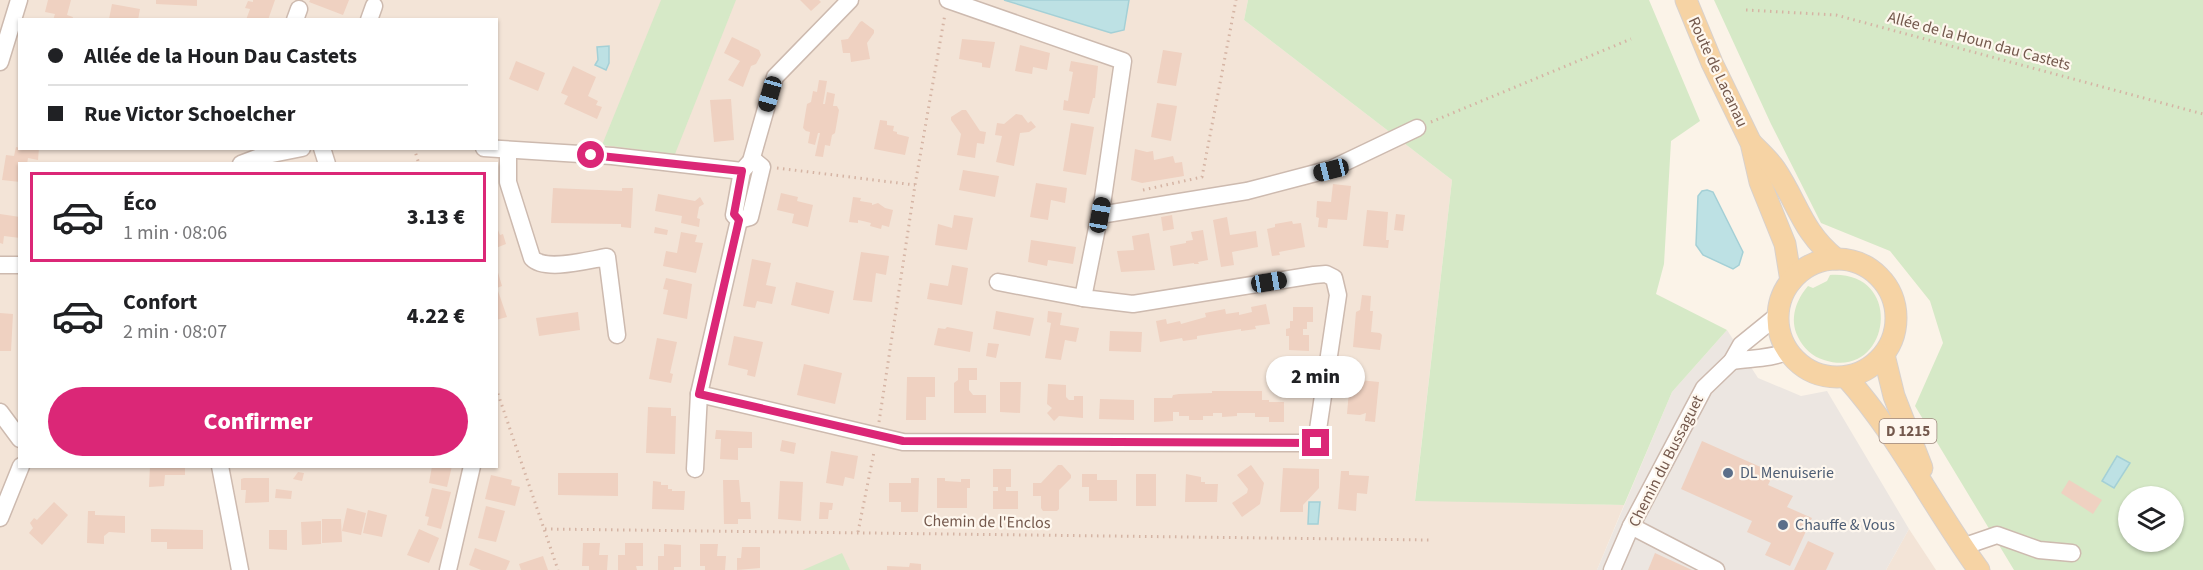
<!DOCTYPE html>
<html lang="fr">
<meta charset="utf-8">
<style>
:root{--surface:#fff;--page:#f2f2f2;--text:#202124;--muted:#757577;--line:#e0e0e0;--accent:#db2777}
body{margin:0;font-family:"Source Sans 3",sans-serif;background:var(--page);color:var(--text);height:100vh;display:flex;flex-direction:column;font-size:22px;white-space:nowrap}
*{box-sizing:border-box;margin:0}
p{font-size:20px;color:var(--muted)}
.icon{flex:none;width:33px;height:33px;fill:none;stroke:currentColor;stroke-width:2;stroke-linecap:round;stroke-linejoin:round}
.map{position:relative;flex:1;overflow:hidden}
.sheet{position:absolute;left:18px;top:162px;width:480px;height:306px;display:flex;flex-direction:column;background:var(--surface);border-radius:0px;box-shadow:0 2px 4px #0004}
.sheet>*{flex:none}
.hud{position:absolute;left:18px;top:18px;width:480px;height:132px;border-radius:0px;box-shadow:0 2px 4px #0004;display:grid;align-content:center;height:132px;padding:0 30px;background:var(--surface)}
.controls{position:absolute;left:2118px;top:486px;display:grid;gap:12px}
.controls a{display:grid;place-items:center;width:66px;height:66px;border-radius:50%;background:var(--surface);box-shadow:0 2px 4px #0004;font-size:30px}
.end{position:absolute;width:27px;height:27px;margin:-14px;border:8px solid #db2777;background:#fff;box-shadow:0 0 0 3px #fff}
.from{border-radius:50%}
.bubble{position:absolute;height:42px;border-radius:21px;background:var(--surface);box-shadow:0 2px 4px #0004;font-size:20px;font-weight:800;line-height:42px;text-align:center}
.car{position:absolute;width:18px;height:36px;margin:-18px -9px;border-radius:8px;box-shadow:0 0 4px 2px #0007;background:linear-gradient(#222 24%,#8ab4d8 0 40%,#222 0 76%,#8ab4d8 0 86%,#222 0)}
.hud b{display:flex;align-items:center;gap:21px;height:57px;font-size:22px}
.hud b+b{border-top:2px solid var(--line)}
.hud i{width:15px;height:15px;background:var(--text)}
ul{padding:10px 0 0;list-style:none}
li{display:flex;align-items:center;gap:18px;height:90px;margin:0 12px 9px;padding:0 18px;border:3px solid transparent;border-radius:0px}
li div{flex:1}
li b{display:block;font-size:22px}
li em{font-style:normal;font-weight:800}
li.active{border-color:var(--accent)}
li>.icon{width:54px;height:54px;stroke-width:1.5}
.primary-button{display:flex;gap:12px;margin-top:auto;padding:12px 30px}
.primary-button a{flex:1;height:69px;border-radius:36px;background:var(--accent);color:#fff;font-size:24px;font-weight:800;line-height:69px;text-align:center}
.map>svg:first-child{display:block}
</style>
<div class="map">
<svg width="2203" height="570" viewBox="0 0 2203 570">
<rect width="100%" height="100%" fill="#fbf3e8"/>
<g fill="#f3e4d7" fill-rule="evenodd">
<path d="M0,0H1248L1244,20L1452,180L1415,500L1624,505L1597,570H0ZM20,20H496V148H20ZM20,164H496V466H20Z"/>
<path d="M1909,529L1936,570H1886Z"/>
</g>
<path fill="#ece6e1" d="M1727,330L1758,378L1801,396L1827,391L1909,529L1886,570H1597L1672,392Z"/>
<g fill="#d6e9c7" fill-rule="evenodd">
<path d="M661,0H736L675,154L602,145Z"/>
<path d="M1248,0H1649L1700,121L1671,141L1664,264L1656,294L1727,330L1672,392L1624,505L1415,501L1452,180L1244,20Z"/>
<path d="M1714,0H2203V570H2014L1915,406L1943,343L1930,301L1890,251L1821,223L1771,124ZM2128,496H2174V542H2128Z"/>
<path d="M1830,275C1907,270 1890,382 1824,360C1813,357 1803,348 1798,337C1789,319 1796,300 1808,286L1813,288L1827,281Z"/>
<path d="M842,553L850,570H803Z"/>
</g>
<g fill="#bde1e4" stroke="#a4d0d6" stroke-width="1.5">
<path d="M1004,0H1129L1124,30L1111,33Z"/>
<path d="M609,46V63L606,70L595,65L598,60L597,47Z"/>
<path d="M1707,190L1713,192L1743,252L1739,265L1733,269L1703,255L1696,245L1698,196L1702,191Z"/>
<path d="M2117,456L2130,463L2114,488L2102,481Z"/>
<path d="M1309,502H1320L1318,524H1308Z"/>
</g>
<g fill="#efd1c1">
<path d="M48,0H71L67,15L73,17L72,20H53L55,14L45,12Z"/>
<path d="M156,0H197V6L156,4Z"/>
<path d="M253,0H275L268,20H246L250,9L245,8L248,1L253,2Z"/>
<path d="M310,0H349L343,15L309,2Z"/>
<path d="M800,0H819L821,2L811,11Z"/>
<path d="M112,4L140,9L138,20L109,19Z"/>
<path d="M862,21L874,30V33L867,43L870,59L851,62L850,53H843L841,40L848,39L860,22Z"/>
<path d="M732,37L759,50L761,55L756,64L751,66L743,87L728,80L740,61L724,53Z"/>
<path d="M962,39L995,42L990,68L982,67V63L959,59Z"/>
<path d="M1020,45L1050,53L1047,70L1033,67L1032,74L1015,71Z"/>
<path d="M1163,50L1182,53L1176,86L1157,83Z"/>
<path d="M516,61L545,73L538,91L509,79Z"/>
<path d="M1071,61L1098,66L1095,98H1093L1089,114L1063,110L1064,100L1068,101L1073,72L1069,71Z"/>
<path d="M573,66L596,77L588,96L598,101L596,105L602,107L597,119L564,104L568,96L561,93Z"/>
<path d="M819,80L827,81L823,104H825L827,92L835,94L833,106H837L839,110L835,133L832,135L830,146L825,145L823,157L815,156L820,133H818L815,145L808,143L810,132L806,131L803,128L807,104L811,102L813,91L817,92Z"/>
<path d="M731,99L734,140L714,142L710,100Z"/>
<path d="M1157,103L1177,106L1171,141L1151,137Z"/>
<path d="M962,110H966L980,131L986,132L984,144L977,143L975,158L957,155L961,134L951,120V117Z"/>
<path d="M1016,114L1022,115L1028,123L1031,121L1036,127L1029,132L1020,133L1014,166L996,162L1002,136L995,135L997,123L1004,124Z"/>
<path d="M880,120L887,121V125L894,126L893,131L897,132V134L909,137L905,155L874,149Z"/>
<path d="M1071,123L1094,127L1086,175L1063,171Z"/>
<path d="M16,147L20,148H39L38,160L28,158L27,164H20V182L2,180L6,155L14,156Z"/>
<path d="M1135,149L1147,152L1153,151L1154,160L1173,156L1175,163L1182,162L1184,176L1142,183L1131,180Z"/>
<path d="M963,170L999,176L995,197L959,190Z"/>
<path d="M1036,183L1067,188L1065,203L1051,200L1048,220L1030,217Z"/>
<path d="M1333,184L1351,186L1347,220L1328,219L1327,228L1318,227L1319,218L1316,217L1317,201L1331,202Z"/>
<path d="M553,188L622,191V188H633L631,228L621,227V224L551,223Z"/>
<path d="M781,193L798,197L797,201L813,205L808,227L792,223L794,214L777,210Z"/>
<path d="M658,194L695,201L700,197L704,204L699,207L697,218L700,219L699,227L681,223L682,216L655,211Z"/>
<path d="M853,197L861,198L860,201L872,203V205L878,203L885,208L893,210L889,227L882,225L881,229L870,226L871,223L863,221L858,220V223L849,222Z"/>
<path d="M1367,210L1388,212L1386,240H1389L1388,248L1363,246Z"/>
<path d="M0,214L20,217V238L4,236L3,244L0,243Z"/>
<path d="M1396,214L1405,215L1403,231L1394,230Z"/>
<path d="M954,215L973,218L967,250L935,245L938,224L952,228Z"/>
<path d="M1172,215L1174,229L1163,231L1161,217Z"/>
<path d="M1227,217L1230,235L1256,231L1258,247L1232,252L1234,265L1221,267L1213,220Z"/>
<path d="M1292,221L1293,224L1301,223L1305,247L1279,252L1280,255L1272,256L1267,229L1275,227V224Z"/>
<path d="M496,225L500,235L503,234L506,244L496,248Z"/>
<path d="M655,227L668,230L667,235L654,233Z"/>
<path d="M1203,230L1208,260L1198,262L1199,264H1194V263L1173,266L1170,246L1186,243V241L1193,240L1191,232Z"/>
<path d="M681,232L697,235L695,242L703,243L696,273L663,266L666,251L677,253Z"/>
<path d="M1149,233L1155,270L1121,272L1117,251L1134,250L1132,236Z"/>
<path d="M1031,240L1076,247L1073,264L1048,260L1047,266L1028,262Z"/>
<path d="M861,252L889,256L886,275L876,273L872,302L853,300Z"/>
<path d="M752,259L771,263L766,285L776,287L772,304L757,301L755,308L743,306Z"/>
<path d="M952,265L968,268L962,305L927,299L930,283L948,286Z"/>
<path d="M497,269L502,286L497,288L507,317L496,320Z"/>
<path d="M666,278L692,284L687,319L663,314L668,290L663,289Z"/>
<path d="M796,282L834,291L829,314L791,305Z"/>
<path d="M1362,295L1371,296L1370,311H1373L1371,332L1380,333L1382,335L1380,350L1353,347L1356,312L1360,310Z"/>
<path d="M1266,304L1270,324L1255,326L1256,329L1241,331V329L1197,336V339L1183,341L1182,338L1160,342L1156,321L1166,319L1167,324L1180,321L1181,324L1206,317L1205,313L1225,309L1226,314L1239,312V315L1252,312L1251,307Z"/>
<path d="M1293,307H1313V322H1307V329H1303V335H1309V351L1289,350V336H1286V329L1290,328V321H1293Z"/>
<path d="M996,311L1034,318L1030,336L993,329Z"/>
<path d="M1048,311L1062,313L1060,325L1079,328L1076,342L1065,340L1061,360L1045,358L1051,323L1047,322Z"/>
<path d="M578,312L580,330L539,336L536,318Z"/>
<path d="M0,313L13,314L11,351H0Z"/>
<path d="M947,327L973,332L970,352L934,345L938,328L945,329Z"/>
<path d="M1110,331L1142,332L1141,352L1109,351Z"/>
<path d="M734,336L763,342L755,377L747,375L748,370L728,365Z"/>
<path d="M657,338L677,342L670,373L673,374L671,383L649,379Z"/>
<path d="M988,343L999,344L996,358L986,356Z"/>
<path d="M804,364L842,373L835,404L797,395Z"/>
<path d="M1279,365H1303L1302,384H1293V391H1276V383H1279Z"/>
<path d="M958,368H977V380H969V390L973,395H986V413H954V383L958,380Z"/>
<path d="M907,377H935V397H926V420H906Z"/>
<path d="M1350,379L1379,382L1375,422L1365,421L1366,413L1360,415L1347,414Z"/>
<path d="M1000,382H1021L1020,413L1000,412Z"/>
<path d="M1048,384L1066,385V397L1069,400H1074V396H1083V418L1059,416L1054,421L1047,413L1052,408L1047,404Z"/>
<path d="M1212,391H1262V400H1269V402H1284V422H1269V417H1255V413H1237V416L1222,417V413H1213V416H1203V420H1189V416H1179V412H1173V421L1154,422V398H1172L1173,395L1179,394L1212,393Z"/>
<path d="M1100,399L1134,400V420L1099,419Z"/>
<path d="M648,407L671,408V416H676L675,454L646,453Z"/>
<path d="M716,430L752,432V448H738V460L720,459L721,439H715Z"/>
<path d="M782,440L796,443L794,454L780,451Z"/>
<path d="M1702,441L1774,473L1768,485L1793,496L1787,507L1812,518L1790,566L1765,555L1771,543L1747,532L1752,521L1681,489Z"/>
<path d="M831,451L858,456L854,479L845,477L843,486L826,483Z"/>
<path d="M1058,465H1062L1071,475V478L1059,490V509L1057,511H1043L1041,508V496H1033V483H1041Z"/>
<path d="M1251,465L1264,483L1260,504L1242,517L1232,503L1247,493L1248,489L1237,475Z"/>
<path d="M150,466H185V475H165L164,486L149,487Z"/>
<path d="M432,466H452L447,487L429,483Z"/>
<path d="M1283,468L1319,469V488L1303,505V512H1280Z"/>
<path d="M993,469H1011V487H1006V491H1018V509H993V491H998V487H993Z"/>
<path d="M1341,471H1349V475L1369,476L1367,494L1357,493L1356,511L1338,509Z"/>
<path d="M298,472L304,473L302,481L293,479Z"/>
<path d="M558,473H618V496L558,495Z"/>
<path d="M1082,474H1097V480H1117V501H1089V487H1082Z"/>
<rect x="1136" y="474" width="20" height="32"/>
<path d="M1186,474L1201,477V482H1205V484H1218L1217,502H1185Z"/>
<path d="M491,475L512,480L511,485L520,487L515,506L485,499Z"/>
<path d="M244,478H269V502L245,503L246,490H241V479Z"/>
<path d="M911,478H919L918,512H901V502H889V483H911Z"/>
<path d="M937,478H945V481L961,482V479H970V488H967V508H937Z"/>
<path d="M723,480H739L741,502H750L751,519H738V524H724Z"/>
<path d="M2069,480L2102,500L2093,514L2061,493Z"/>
<path d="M653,481L661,482V485H668V489H672V491H685L684,510L652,509Z"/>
<path d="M780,481L803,482L801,521L778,519Z"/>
<path d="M432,488L451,492L441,529L427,525L429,517L425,516Z"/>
<path d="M276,489L292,491L291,499L275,498Z"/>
<path d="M54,502L68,515L42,545L29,533L33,528L30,523L34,518L37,520Z"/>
<path d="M820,502L833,503L832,510H829L828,519H819Z"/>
<path d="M486,506L505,511L496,542L478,538Z"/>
<path d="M347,508L366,513L361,535L342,531Z"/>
<path d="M368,510L387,515L382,537L363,533Z"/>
<path d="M88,511H95V515L125,516V533L109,532L104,536V544L87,543Z"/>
<path d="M322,519H341L342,542L322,543Z"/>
<path d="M321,521V544L302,545L301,522Z"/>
<path d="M151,529L203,530V549H167V542H151Z"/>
<path d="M419,529L439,538L429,563L407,555Z"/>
<path d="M269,530H287V550L269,549Z"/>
<path d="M1808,541L1834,553L1826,570H1794Z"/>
<path d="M583,543H600L599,555H608L607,570H589V566H582Z"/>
<path d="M625,543H643V566H636L637,570H618V555H625Z"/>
<path d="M664,544L681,545V567H674V570H658V556H664Z"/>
<path d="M700,544H718L717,556H726L725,570H705V566H700Z"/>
<path d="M742,547H760V568L737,570V558H741Z"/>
<path d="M475,548L510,561L506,570H481L469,565Z"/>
<path d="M1655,553L1692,570H1648Z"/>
<path d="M543,556L548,570H521L519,564Z"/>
<path d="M910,563L921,564V570H887V566L909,567Z"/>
</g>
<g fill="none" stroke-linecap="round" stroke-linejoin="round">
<defs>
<g id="minor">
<path d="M295,20L299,9"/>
<path d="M369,20L374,6"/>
<path d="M0,62L19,0"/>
<path d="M322,148L327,164"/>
<path d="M484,148L612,156L742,171"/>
<path d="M508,150V182L532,258C545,272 588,260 607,257L617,335"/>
<path d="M241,164L262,156L302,148"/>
<path d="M742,171L751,161L775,77L850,0"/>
<path d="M1100,215L1247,191L1331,169L1417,128"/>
<path d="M739,220L750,217L762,167L756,162L751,161"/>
<path d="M0,265H20"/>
<path d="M998,282L1083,298"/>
<path d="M1732,361C1750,358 1772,359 1788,351"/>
<path d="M699,394L903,442L1316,443L1338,295L1334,278L1326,274L1314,275L1133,304L1083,298L1103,198L1123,61L948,0"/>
<path d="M0,412L20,439"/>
<path d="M220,466L240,570"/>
<path d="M695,469L699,394L739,220L734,215L742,171"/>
<path d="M0,518L21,466"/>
<path d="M1631,526L1716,570"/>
<path d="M1962,547L1997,535L2039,550L2072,553"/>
<path d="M448,570L472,466"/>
<path d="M1612,570L1631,526L1704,388L1732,361L1741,345L1778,315"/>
</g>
<g id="major">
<path d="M1686,0L1712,63L1751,143L1760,182L1785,244L1791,281"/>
<path d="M1752,144C1760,152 1769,160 1775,169C1798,203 1802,232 1836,259"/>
<circle cx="1837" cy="318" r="59"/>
<path d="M1884,355L1894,396L1922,468"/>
<path d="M1846,377C1898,435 1933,507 1979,570"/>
</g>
</defs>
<use href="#minor" stroke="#cdbaaf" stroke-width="19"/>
<use href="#major" stroke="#d8d1cd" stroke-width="23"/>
<g stroke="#d5b4a4" stroke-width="3" stroke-dasharray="1.5 4.5" stroke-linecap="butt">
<path d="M1746,10L1836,15L2203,114"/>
<path d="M1431,122L1631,39"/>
<path d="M414,148L419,164"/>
<path d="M777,168L915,185"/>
<path d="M1143,190L1202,177L1236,0"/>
<path d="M496,388L558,570"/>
<path d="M879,422L915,185L945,14"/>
<path d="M545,529L1429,540"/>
<path d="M858,532L874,452"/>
</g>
<use href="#minor" stroke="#fff" stroke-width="16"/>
<use href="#major" stroke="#f6d3a4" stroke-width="21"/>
</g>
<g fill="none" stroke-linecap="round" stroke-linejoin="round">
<path stroke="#db2777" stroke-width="8" d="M591,155L742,171L734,214L739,220L699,394L903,441L1316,443"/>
</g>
<g fill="#5c6f8a" stroke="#fef7ee" stroke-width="2">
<circle cx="1728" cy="473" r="6"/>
<circle cx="1783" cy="525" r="6"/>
</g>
<g text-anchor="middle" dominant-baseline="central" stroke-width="4.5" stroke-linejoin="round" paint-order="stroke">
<rect fill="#fef7ee" stroke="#9d887d" stroke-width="1.5" x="1879.5" y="419" width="57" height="24" rx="4.5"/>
<g font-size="15" font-weight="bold" fill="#74594d">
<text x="1908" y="431">D 1215</text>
</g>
<g font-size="16" fill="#74594d" stroke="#fef7ee">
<text transform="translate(1979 41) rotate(15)">Allée de la Houn dau Castets</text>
<text transform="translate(1718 72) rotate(65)">Route de Lacanau</text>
<text transform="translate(1666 461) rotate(-63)">Chemin du Bussaguet</text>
<text transform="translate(987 522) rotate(1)">Chemin de l'Enclos</text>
</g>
<g font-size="16" fill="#4e5e75" stroke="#fef7ee" text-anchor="start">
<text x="1740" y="473">DL Menuiserie</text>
<text x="1795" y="525">Chauffe &amp; Vous</text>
</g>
</g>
</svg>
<div class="controls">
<a><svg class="icon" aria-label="layers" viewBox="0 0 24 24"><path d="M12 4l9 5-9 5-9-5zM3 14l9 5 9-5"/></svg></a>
</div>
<i class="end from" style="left:591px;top:155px"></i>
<i class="end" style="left:1316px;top:443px"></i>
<div class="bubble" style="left:1266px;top:356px;width:99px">2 min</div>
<i class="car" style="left:770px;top:94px;rotate:196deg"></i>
<i class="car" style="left:1331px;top:170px;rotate:256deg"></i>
<i class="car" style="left:1100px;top:215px;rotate:10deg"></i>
<i class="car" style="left:1269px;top:282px;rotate:81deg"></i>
<div class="hud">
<b><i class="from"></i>Allée de la Houn Dau Castets</b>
<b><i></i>Rue Victor Schoelcher</b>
</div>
<section class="sheet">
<ul>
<li class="active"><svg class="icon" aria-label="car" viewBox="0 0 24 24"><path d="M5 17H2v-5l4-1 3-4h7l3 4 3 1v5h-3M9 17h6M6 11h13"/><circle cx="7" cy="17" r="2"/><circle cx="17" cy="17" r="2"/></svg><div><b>Éco</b><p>1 min · 08:06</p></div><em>3.13 €</em></li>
<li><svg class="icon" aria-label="car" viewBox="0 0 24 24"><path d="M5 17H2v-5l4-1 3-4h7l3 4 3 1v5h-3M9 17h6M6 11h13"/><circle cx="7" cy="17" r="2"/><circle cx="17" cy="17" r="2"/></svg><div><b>Confort</b><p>2 min · 08:07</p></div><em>4.22 €</em></li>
</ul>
<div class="primary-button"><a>Confirmer</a></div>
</section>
</div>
